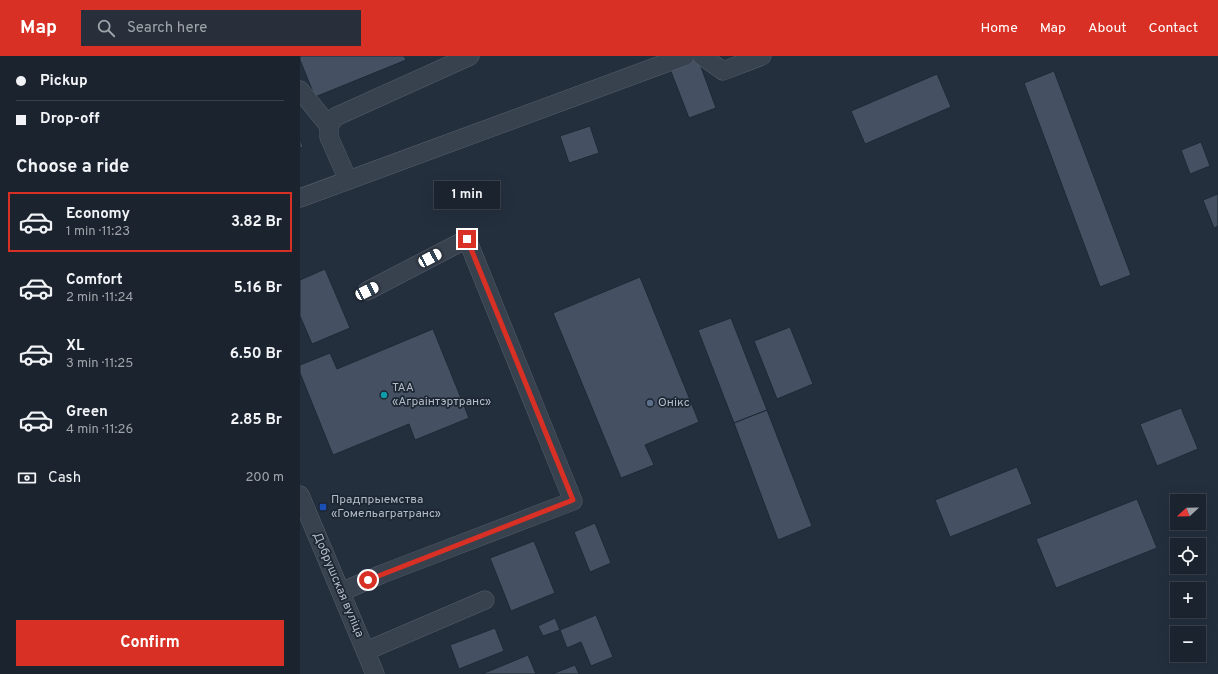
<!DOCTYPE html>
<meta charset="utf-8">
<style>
:root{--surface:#1b232e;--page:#282f3a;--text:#f1f3f6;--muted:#a0a4aa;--line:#39404a;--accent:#d93025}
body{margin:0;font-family:Overpass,sans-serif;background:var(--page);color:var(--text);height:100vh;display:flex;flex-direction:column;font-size:15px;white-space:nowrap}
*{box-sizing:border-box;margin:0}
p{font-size:13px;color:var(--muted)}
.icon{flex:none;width:22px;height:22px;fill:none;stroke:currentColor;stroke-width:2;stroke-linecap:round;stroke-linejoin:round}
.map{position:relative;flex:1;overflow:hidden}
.details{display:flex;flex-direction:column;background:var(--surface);width:300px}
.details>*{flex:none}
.hud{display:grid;align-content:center;height:88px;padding:0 16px;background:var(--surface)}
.needle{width:26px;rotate:248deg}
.controls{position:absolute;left:870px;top:438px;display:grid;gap:8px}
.controls a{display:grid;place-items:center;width:36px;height:36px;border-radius:0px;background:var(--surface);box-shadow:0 4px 16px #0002,0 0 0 1px var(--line);font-size:20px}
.end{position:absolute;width:18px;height:18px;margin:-9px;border:5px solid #d93025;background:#fff;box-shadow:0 0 0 2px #fff}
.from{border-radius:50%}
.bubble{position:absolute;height:28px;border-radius:0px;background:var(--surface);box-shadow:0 4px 16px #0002,0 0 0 1px var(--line);font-size:13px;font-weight:700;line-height:28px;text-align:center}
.car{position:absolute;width:12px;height:24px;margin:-12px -6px;border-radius:5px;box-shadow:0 0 3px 1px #0007;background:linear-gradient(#fff 24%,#345 0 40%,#fff 0 76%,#345 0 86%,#fff 0)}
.hud b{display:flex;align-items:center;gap:14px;height:38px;font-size:15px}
.hud b+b{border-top:1px solid var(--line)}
.hud i{width:10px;height:10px;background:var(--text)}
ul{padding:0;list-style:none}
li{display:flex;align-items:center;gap:12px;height:60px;margin:0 8px 6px;padding:0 8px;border:2px solid transparent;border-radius:0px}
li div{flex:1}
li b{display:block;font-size:15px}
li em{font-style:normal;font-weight:700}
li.on{border-color:var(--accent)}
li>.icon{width:36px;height:36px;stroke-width:1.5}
h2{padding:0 16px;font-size:18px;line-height:48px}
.pay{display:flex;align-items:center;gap:10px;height:44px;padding:0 16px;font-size:15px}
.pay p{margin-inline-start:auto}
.button{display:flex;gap:8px;margin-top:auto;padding:8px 16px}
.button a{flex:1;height:46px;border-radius:0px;background:var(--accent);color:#fff;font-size:16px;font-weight:700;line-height:46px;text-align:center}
header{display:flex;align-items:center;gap:24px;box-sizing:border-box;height:56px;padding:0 20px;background:var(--accent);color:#fff}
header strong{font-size:19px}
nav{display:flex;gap:22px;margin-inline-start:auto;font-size:14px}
.search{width:280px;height:36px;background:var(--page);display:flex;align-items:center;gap:10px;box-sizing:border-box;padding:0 14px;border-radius:0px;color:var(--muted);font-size:15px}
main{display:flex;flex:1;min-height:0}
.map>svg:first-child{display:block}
</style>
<header>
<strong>Map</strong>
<div class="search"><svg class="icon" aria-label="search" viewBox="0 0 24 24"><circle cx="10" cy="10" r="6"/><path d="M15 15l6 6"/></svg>Search here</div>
<nav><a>Home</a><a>Map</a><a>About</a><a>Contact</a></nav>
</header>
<main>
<section class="details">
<div class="hud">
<b><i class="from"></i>Pickup</b>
<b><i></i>Drop-off</b>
</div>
<h2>Choose a ride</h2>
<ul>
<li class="on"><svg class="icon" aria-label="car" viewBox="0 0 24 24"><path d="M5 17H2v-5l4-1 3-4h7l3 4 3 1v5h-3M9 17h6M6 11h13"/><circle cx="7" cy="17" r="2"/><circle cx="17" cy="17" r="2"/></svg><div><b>Economy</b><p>1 min · 11:23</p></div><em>3.82 Br</em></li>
<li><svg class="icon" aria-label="car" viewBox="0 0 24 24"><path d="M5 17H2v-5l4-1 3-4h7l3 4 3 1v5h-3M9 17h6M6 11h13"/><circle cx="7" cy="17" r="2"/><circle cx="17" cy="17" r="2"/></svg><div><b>Comfort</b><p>2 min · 11:24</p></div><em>5.16 Br</em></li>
<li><svg class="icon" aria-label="car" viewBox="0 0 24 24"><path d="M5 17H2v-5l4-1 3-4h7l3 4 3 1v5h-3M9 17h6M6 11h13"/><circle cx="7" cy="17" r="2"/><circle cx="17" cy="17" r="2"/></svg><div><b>XL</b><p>3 min · 11:25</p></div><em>6.50 Br</em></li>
<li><svg class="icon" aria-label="car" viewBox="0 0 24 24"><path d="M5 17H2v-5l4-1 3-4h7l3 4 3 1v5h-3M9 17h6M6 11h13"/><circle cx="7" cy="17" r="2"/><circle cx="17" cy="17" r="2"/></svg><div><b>Green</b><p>4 min · 11:26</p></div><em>2.85 Br</em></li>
</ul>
<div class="pay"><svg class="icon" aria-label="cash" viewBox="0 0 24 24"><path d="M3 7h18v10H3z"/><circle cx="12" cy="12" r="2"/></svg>Cash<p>200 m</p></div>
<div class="button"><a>Confirm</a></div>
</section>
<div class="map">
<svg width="918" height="618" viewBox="0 0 918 618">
<rect width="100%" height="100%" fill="#242f3e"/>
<g fill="#455162" stroke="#1f2835">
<path d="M0,0H104L106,4L15,41L0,4Z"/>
<path d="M365,0H397L416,52L389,62Z"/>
<path d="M754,15L831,219L800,231L724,27Z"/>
<path d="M637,18L651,51L565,88L551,55Z"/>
<path d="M290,70L299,97L269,107L260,80Z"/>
<path d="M0,82L3,91L0,92Z"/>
<path d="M901,86L910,110L890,118L881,94Z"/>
<path d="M918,138V170L914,172L903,144Z"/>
<path d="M25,213L50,272L12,288L0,260V224Z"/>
<path d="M340,221L399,366L345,389L354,409L321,422L253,257Z"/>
<path d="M431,262L467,354L434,367L398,274Z"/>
<path d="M490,271L513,328L477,343L454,285Z"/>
<path d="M133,273L169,362L115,384L109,368L33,399L0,317V309L30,297L37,313Z"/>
<path d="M881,352L898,393L857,410L840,368Z"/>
<path d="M467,354L512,470L478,484L434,367Z"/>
<path d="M717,411L732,448L650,481L635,444Z"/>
<path d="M837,443L857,492L756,532L736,483Z"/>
<path d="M295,467L311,507L290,516L274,476Z"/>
<path d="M234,485L255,537L211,555L190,502Z"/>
<path d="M296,559L313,601L291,610L281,586L267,592L260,574Z"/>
<path d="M255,562L260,574L243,580L238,570Z"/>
<path d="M195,572L204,595L159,613L150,589Z"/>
<path d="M228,599L236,618H182Z"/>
<path d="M275,609L279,618H252Z"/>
</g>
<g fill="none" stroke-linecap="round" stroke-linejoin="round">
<defs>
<g id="minor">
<path d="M402,0L423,15L462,0"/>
<path d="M0,34L29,70"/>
<path d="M48,124L29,81V70L35,61L170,0"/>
<path d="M0,142L385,0"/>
<path d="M0,439L75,618"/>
<path d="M41,536L82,518L273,445L167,183L67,235"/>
<path d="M66,595L185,544"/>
</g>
</defs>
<use href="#minor" stroke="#565f6c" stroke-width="19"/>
<use href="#minor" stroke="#38414e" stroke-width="18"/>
</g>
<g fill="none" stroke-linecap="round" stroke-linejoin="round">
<path stroke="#d93025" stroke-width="5" d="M68,524L273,444L167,183"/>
</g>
<circle fill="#0f9aa8" stroke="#1d2633" stroke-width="1.5" cx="84" cy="339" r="4"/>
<circle fill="#5c6f8a" stroke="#1d2633" stroke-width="1.5" cx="350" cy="347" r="4"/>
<rect fill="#1a4fb4" stroke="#1d2633" stroke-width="1.5" x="19" y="447" width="8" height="8" rx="2"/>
<g text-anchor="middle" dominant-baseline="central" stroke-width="3.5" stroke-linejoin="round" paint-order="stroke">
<g font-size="12" fill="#b4bcc9" stroke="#1d2633" text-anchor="start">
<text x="92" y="332">ТАА<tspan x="92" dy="14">«Аграінтэртранс»</tspan></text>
<text x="358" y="347">Онікс</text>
<text x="31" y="444">Прадпрыемства<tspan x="31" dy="14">«Гомельагратранс»</tspan></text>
</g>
<g font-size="12" fill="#b4bcc9" stroke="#1d2633">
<text transform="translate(38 529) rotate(67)">Добрушская вуліца</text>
</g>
</g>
</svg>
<div class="controls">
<a><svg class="needle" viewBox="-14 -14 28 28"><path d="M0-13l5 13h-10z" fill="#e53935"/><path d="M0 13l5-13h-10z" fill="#a0a4aa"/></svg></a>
<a><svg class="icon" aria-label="locate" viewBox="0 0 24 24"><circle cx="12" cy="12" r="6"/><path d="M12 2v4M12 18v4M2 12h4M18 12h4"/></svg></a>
<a>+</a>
<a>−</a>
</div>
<i class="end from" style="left:68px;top:524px"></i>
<i class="end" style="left:167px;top:183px"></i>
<div class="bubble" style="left:134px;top:125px;width:66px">1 min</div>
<i class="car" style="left:130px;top:202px;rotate:62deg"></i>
<i class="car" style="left:67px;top:235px;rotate:63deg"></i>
</div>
</main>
